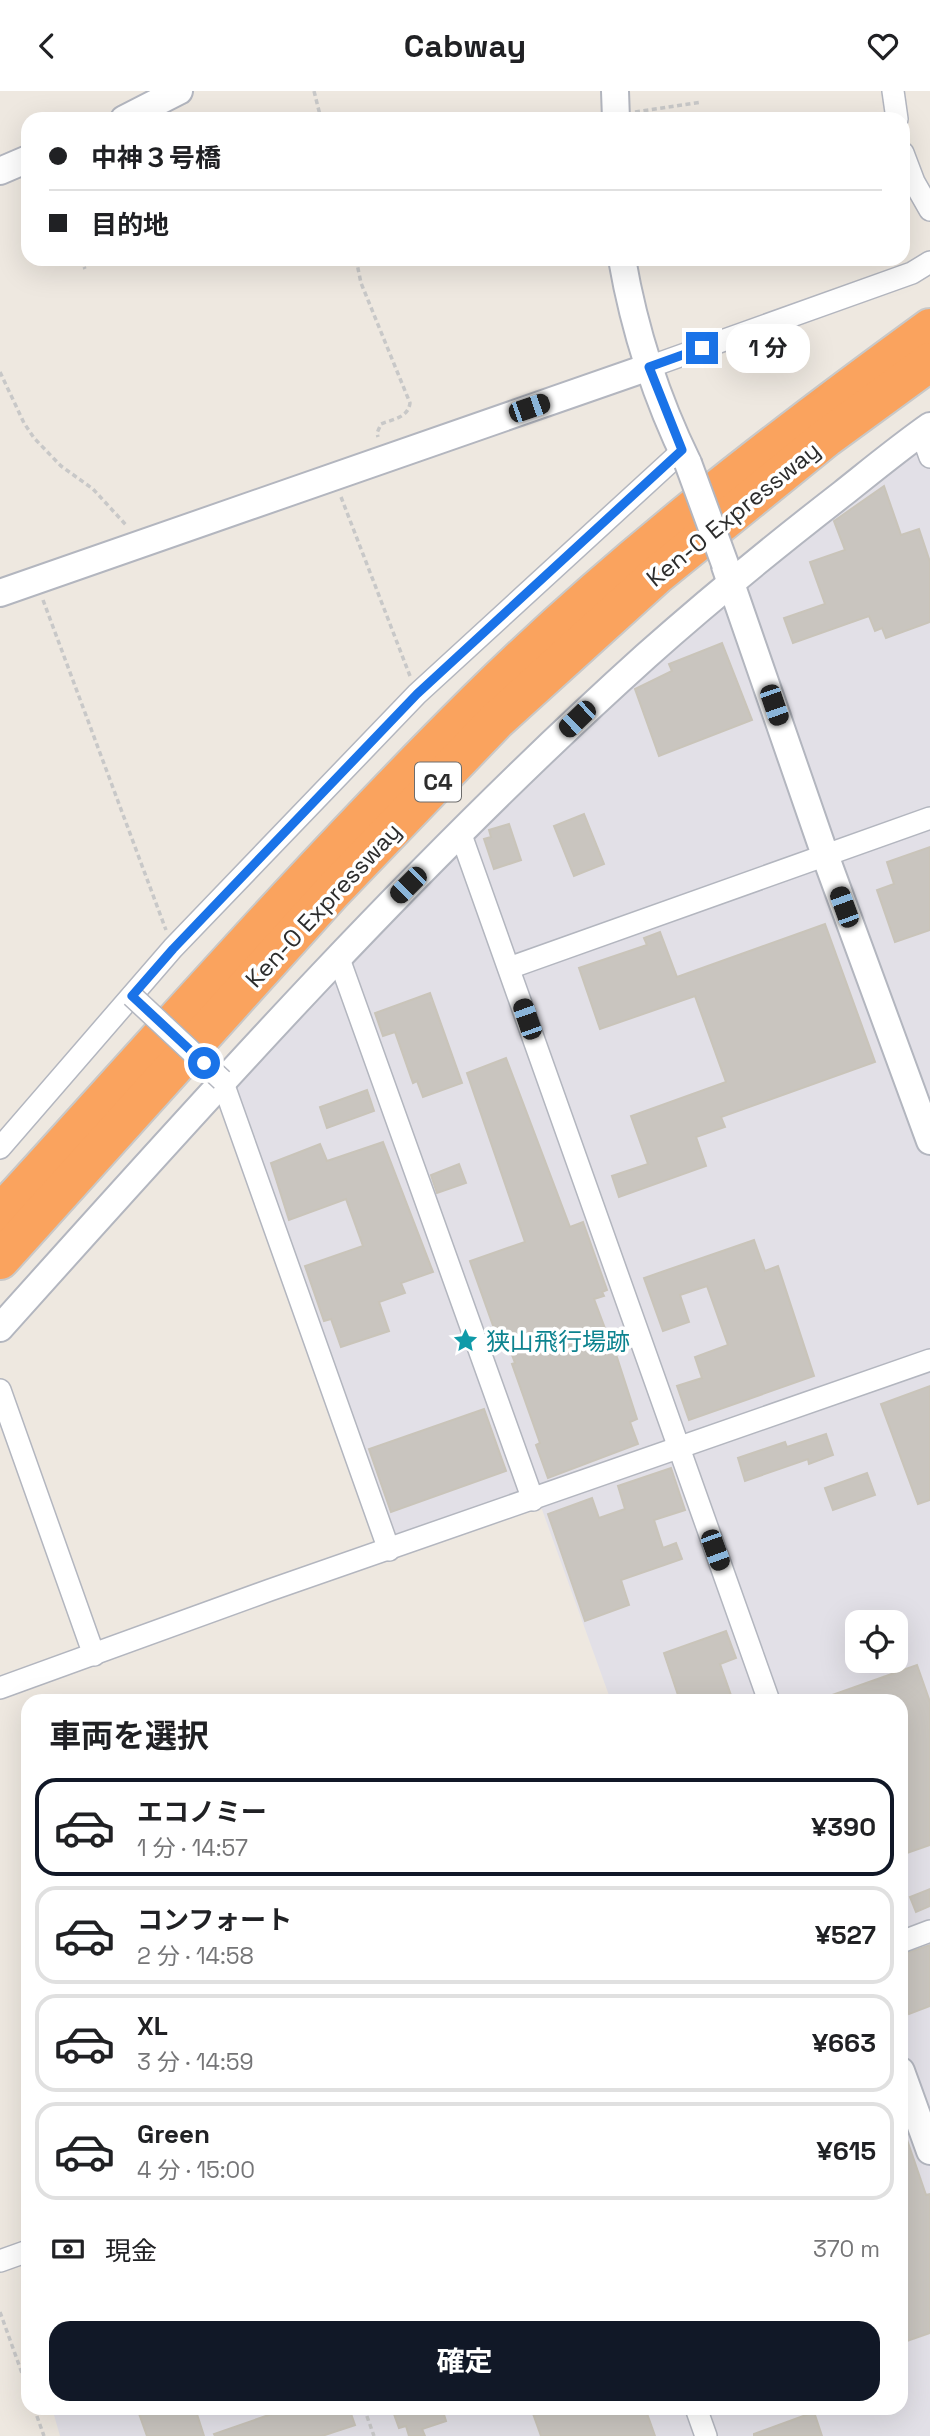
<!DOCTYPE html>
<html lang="ja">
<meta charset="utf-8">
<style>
:root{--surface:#fff;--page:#f2f2f2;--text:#202124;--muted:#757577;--line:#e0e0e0;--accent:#111827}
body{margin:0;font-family:"Space Grotesk","Noto Sans JP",sans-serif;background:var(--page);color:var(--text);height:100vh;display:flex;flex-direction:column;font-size:26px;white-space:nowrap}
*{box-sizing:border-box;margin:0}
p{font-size:23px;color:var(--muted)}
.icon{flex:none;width:38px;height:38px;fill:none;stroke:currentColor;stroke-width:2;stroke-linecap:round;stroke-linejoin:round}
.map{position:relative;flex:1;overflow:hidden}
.panel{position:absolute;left:21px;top:1603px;width:887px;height:721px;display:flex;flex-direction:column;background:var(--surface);border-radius:21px;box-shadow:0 7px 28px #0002}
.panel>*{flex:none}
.top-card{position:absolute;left:21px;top:21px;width:889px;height:154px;border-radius:21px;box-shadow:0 7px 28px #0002;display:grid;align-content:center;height:154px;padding:0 28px;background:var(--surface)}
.buttons{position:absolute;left:845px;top:1519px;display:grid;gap:14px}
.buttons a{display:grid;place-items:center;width:63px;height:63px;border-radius:14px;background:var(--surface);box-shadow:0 7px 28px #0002;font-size:35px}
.end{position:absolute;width:32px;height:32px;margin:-16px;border:9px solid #1a73e8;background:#fff;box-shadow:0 0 0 4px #fff}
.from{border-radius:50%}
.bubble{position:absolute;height:49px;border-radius:21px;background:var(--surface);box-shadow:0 7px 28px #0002;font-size:23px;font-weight:700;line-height:49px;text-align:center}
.car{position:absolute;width:21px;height:42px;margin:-21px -10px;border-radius:9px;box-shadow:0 0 5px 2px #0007;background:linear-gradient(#222 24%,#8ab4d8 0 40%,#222 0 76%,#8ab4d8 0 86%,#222 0)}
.top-card b{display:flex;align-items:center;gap:24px;height:66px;font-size:26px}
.top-card b+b{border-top:2px solid var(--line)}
.top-card i{width:18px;height:18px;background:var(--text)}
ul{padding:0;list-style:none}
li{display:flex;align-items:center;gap:21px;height:98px;margin:0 14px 10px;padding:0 14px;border:4px solid var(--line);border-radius:21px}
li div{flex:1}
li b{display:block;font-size:26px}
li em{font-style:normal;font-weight:700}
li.selected{border-color:var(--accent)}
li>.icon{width:63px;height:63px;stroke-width:1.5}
h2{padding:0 28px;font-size:32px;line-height:84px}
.pay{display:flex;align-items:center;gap:18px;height:77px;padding:0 28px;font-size:26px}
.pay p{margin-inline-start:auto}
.primary-button{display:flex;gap:14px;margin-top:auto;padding:14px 28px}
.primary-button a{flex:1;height:80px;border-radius:21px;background:var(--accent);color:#fff;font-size:28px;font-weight:700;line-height:80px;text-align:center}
header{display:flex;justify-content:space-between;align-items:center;height:91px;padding:0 28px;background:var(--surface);font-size:32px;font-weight:700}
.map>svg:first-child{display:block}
</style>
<header><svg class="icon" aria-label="back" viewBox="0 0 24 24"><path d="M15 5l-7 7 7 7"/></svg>Cabway<svg class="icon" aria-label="heart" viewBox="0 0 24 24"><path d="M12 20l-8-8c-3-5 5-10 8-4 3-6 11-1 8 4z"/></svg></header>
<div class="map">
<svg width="930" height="2345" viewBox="0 0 930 2345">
<rect width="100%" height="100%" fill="#eee8e0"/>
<path fill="#e2e0e7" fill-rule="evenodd" d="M930,344V2345H60L52,2317H901V1610H611L535,1399L392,1445L231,995L348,864L719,512ZM858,1531H896V1570H858Z"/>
<g fill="#c9c5bf" stroke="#c9c4b9" stroke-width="2">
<path d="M884,395L901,444L919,438L930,471V531L886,547L882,537L875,540L869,525L793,552L784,527L825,513L810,471L845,459L834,430Z"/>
<path d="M722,552L752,629L659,665L635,598L672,580L669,573Z"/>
<path d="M584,723L604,773L574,785L554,735Z"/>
<path d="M509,733L521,769L494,778L484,748L491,746L489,739Z"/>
<path d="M930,756V839L895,851L877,799L894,793L887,771Z"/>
<path d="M825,833L875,971L721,1026L725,1036L696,1046L706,1075L619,1106L612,1085L648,1073L631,1025L726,991L695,905L600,938L579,877L647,854L644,847L660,841L677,886Z"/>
<path d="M430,902L462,992L423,1006L417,990L413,992L395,941L383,945L375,922Z"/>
<path d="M506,967L570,1136L583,1131L607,1199L602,1201L604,1205L594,1208L609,1248H611L637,1328L630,1331L638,1353L548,1387L536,1354L540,1352L512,1273L515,1272L503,1240L496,1243L470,1170L525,1151L467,982Z"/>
<path d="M367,999L374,1020L327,1037L320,1016Z"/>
<path d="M383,1051L433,1181L401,1192L405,1202L379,1211L389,1240L341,1256L331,1228L324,1230L305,1175L363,1155L346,1108L289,1129L271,1072L320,1053L327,1070Z"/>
<path d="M459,1073L466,1092L437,1102L431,1084Z"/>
<path d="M754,1149L765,1180L778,1175L814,1285L689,1329L677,1295L702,1287L695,1266L728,1254L707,1195L680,1204L689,1231L663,1240L644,1187Z"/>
<path d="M930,1295V1409L918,1413L881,1313Z"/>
<path d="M484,1318L506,1380L391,1421L369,1358Z"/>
<path d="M826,1343L833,1364L809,1373L808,1368L745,1390L738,1367L785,1351L787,1356Z"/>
<path d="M671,1377L685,1419L654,1429L663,1457L676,1452L682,1468L621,1489L629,1514L585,1530L548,1423L592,1407L599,1427L625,1418L618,1395Z"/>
<path d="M867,1382L875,1404L833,1419L825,1397Z"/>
<path d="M726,1540L736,1567L720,1573L733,1610H680L664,1562Z"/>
<path d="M917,1574L930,1611V1754L901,1764V1610L821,1608Z"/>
<path d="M930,1798V1815L916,1821L910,1806Z"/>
<path d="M930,1854V1915L909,1923L901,1902V1864Z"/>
<path d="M901,2040H904L926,2104L930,2103V2242L901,2252Z"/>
<path d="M137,2317H195L204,2345H147Z"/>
<path d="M289,2317H349L355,2334L322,2345H215L214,2343Z"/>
<path d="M411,2317H442L446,2330L422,2338L425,2345H409L406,2335L399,2337L394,2323Z"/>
<path d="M531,2317H645L655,2345H541Z"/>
<path d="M814,2321L822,2345H754V2343Z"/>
</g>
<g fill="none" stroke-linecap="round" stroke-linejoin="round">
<defs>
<g id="minor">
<path d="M893,0L897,28"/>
<path d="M903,62L914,91L930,119"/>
<path d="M649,276L912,182L930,171"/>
<path d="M921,341L930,366"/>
<path d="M460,741L769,1610"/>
<path d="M338,865L533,1409"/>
<path d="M509,877L930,727"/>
<path d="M222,989L389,1459"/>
<path d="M0,1057L173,857L417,603L682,360"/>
<path d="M0,1299L94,1564"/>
<path d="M0,1597L270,1499L930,1269"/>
<path d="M901,1851L930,1840"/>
<path d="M0,2170L28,2160"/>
<path d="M696,2317L706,2345"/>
</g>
<g id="tertiary">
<path d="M615,0L616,28"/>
<path d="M124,28L179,0"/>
<path d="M0,80L28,68"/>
<path d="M622,168C634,237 657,309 688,372"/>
<path d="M725,475L825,764L930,1050"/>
<path d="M0,502L649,276"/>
<path d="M0,1237C208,1005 415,773 646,565C710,508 775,455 842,403C871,380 900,356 930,335"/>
<path d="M901,1980L930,2060"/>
</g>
<g id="motorway">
<path d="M0,1123C157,951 311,775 476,611C615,473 772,352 930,237"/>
<path d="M0,1169L332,801L496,630L657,484L826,347L930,271"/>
</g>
</defs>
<use href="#minor" stroke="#b3b6bf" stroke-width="24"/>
<use href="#tertiary" stroke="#b3b6bf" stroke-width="30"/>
<use href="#motorway" stroke="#c8c8c8" stroke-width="42"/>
<g stroke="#c8c8c8" stroke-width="3.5" stroke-dasharray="5 3.5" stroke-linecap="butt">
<path d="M314,0L321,28"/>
<path d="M635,21L702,11"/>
<path d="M81,168L85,178"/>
<path d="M356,168L361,192L410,312C408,327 393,328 381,333L377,342L378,346"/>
<path d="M0,281L24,332L34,347L61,375L93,398L126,434"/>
<path d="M341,406L410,585"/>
<path d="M43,509L166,839"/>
<path d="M0,2221L28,2299"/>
<path d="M34,2317L44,2345"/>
<path d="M364,2317L374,2345"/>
</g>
<use href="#minor" stroke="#fff" stroke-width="21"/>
<use href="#tertiary" stroke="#fff" stroke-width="26"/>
<use href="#motorway" stroke="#faa35e" stroke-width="38"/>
<defs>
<path id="minor-bridge" d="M132,905L222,989"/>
<path id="tertiary-bridge" d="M688,372L725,473"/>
</defs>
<use href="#minor-bridge" stroke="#b3b6bf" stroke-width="24" stroke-linecap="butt"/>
<use href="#tertiary-bridge" stroke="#b3b6bf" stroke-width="30" stroke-linecap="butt"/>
<use href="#minor-bridge" stroke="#fff" stroke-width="21"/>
<use href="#tertiary-bridge" stroke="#fff" stroke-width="26"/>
</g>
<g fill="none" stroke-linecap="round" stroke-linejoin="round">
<path stroke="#1a73e8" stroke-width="9" d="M204,972L132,905L173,858L417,603L682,359L649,276L702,257"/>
</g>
<defs>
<symbol id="sight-bare" viewBox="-9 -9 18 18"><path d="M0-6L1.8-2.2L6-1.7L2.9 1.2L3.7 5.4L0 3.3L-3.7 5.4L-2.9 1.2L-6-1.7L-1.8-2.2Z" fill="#0f9aa8" stroke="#fff" stroke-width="2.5" paint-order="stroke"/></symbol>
</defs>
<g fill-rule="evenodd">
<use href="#sight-bare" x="448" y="1232" width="35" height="35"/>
</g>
<g text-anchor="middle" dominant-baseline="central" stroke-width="7" stroke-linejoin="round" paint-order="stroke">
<rect fill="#fff" stroke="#6c6c6c" stroke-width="2" x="415" y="671.5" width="46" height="39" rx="5"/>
<g font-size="23" font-weight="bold" fill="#2d2d2d">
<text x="438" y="691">C4</text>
</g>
<g font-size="24" fill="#2d2d2d" stroke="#fff">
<text transform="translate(733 423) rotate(-39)">Ken-O Expressway</text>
<text transform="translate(323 814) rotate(-47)">Ken-O Expressway</text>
</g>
<g font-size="24" fill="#0d838f" stroke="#fff" text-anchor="start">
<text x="486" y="1250">狭山飛行場跡</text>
</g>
</g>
</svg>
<div class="buttons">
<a><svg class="icon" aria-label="locate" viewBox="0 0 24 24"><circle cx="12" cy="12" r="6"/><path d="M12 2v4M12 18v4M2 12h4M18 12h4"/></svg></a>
</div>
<i class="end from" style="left:204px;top:972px"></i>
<i class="end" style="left:702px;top:257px"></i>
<div class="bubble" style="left:726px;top:233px;width:84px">1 分</div>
<i class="car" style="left:529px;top:317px;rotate:71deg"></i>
<i class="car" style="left:774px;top:614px;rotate:161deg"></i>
<i class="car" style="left:577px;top:628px;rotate:226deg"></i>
<i class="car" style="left:408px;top:794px;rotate:225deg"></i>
<i class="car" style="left:844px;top:816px;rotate:340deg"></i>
<i class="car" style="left:527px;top:928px;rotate:341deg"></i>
<i class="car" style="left:715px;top:1459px;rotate:160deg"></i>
<div class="top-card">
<b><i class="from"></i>中神３号橋</b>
<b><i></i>目的地</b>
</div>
<section class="panel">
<h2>車両を選択</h2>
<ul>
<li class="selected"><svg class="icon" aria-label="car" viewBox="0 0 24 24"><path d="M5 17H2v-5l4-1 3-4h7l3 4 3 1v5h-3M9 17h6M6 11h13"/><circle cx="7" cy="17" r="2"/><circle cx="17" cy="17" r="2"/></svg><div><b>エコノミー</b><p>1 分 · 14:57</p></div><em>¥390</em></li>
<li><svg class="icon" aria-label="car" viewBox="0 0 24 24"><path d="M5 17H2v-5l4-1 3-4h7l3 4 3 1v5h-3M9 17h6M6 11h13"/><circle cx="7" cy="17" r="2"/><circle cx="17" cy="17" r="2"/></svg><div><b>コンフォート</b><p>2 分 · 14:58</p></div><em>¥527</em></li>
<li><svg class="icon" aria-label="car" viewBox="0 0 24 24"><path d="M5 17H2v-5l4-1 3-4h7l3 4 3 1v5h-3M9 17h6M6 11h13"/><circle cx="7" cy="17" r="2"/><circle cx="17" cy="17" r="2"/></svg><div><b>XL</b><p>3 分 · 14:59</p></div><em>¥663</em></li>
<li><svg class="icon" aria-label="car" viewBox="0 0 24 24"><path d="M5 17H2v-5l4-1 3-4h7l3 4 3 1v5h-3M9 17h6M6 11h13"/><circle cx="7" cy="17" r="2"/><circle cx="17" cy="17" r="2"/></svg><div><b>Green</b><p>4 分 · 15:00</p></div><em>¥615</em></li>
</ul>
<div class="pay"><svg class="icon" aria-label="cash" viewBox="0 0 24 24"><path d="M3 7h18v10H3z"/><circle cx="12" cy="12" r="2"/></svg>現金<p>370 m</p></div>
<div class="primary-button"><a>確定</a></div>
</section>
</div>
